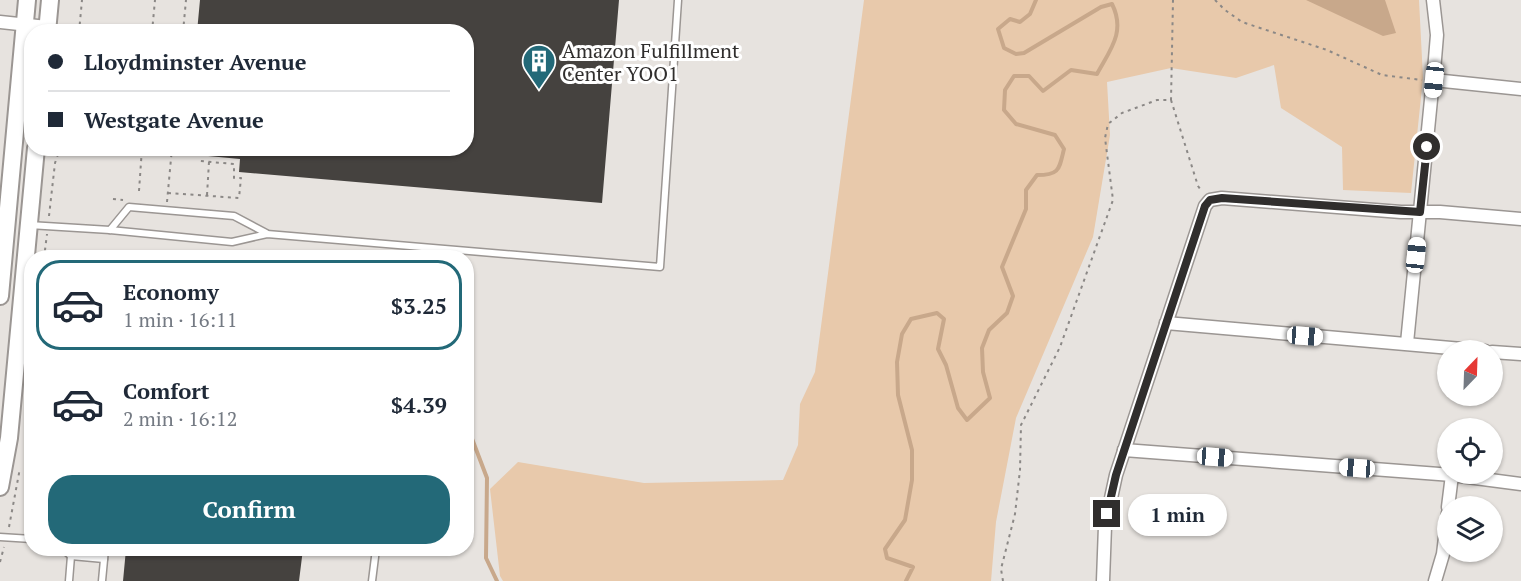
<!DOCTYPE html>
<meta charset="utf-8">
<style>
:root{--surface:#fff;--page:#f2f2f3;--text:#1f2937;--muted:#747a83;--line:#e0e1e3;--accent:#236978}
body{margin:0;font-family:"PT Serif",serif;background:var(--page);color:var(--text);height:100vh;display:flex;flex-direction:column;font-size:22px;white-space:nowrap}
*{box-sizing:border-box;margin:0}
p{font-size:20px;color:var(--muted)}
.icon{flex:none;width:33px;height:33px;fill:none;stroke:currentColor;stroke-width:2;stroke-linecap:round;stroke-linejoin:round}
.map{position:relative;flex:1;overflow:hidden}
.details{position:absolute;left:24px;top:250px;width:450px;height:306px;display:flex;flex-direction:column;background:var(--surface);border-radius:24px;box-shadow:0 2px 4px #0004}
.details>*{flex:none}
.top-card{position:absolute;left:24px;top:24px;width:450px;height:132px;border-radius:24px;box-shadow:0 2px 4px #0004;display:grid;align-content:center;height:132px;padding:0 24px;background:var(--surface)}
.needle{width:39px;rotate:23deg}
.fabs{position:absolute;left:1437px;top:340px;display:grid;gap:12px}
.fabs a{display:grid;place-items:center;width:66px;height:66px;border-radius:50%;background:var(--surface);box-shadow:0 2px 4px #0004;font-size:30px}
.end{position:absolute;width:27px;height:27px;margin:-14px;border:8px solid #302e2d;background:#fff;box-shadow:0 0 0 3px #fff}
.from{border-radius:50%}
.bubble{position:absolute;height:42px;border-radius:21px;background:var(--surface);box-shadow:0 2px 4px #0004;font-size:20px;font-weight:700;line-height:42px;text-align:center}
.car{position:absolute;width:18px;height:36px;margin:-18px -9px;border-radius:8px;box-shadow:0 0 4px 2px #0007;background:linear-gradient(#fff 24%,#345 0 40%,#fff 0 76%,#345 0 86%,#fff 0)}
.top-card b{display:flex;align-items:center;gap:21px;height:57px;font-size:22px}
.top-card b+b{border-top:2px solid var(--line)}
.top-card i{width:15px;height:15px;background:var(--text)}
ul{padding:10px 0 0;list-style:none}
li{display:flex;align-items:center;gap:18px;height:90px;margin:0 12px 9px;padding:0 12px;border:3px solid transparent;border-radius:24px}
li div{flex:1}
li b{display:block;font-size:22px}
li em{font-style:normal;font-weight:700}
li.on{border-color:var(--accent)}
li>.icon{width:54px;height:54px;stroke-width:1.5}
.cta{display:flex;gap:12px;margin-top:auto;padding:12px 24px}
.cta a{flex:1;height:69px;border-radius:24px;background:var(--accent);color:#fff;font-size:24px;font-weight:700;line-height:69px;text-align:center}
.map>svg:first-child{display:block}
</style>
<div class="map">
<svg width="1521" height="581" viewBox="0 0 1521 581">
<rect width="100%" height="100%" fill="#e7e3df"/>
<path fill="#e8c9ab" d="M864,0H1419L1423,78L1411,193L1343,190L1342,147L1281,108L1274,65L1236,78L1171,68L1107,82L1110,135L1093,237L1016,418L996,522L991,581H503L500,576L490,489L518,462L644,483L783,480L798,445L800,404L815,372Z"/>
<path fill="#c8a88b" d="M1306,0H1385L1396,33L1383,36Z"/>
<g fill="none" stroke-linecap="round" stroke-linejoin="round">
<g stroke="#c8a88b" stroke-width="4">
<path d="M466,423L487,478L486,558L497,581"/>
<path d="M906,581L913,567L887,558L885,549L905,520L912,480V450L898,395L897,362L902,334L911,319L937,313L944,319L938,349L946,365L958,408L967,420L990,398L983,372L982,348L989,330L1007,313L1013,296L1002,267L1026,209V190L1037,175C1060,175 1059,169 1064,149L1055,135L1016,124L1004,110L1005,90L1014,76H1029L1043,91L1071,70L1097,74C1110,50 1126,32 1112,4L1101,7L1024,53L1016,54L1004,48L998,29L1010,19L1020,22L1030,14L1036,0"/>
</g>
</g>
<g fill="#45423f">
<path d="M200,0H619L602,203L239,172L240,159L187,154V148H466V32H197Z"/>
<path d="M126,549H303L299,581H123Z"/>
</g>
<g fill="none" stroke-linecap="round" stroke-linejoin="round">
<defs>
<g id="lane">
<path d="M29,225L110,230L232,242L267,234L660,267L678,0"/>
<path d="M110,230L129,207L234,216L266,233"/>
<path d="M0,537L32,539"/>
<path d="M63,549L71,556L104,559"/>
<path d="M69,581L71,556"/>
<path d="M102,581L105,549"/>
<path d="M372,581L376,549"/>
</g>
<g id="street">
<path d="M0,22L47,27"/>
<path d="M1434,80L1521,89"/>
<path d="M1166,323L1485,351"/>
<path d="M1407,343L1435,59L1437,35L1433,0"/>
<path d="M1492,352L1521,354"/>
<path d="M1124,450L1452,475L1521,484"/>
<path d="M1448,507L1452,475"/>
<path d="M1103,581L1105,526L1116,475L1205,206L1210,200L1222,198L1401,212H1440L1521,219"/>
<path d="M1435,581L1443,554L1448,513"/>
</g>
<g id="secondary">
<path d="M47,32L50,0"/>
<path d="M0,296L27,0"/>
<path d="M0,487L9,438L36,148"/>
</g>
</defs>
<use href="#lane" stroke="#9b9693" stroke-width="9"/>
<use href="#street" stroke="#9b9693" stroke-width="15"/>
<use href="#secondary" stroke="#9b9693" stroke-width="20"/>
<g stroke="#8b8886" stroke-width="2" stroke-dasharray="3 4.5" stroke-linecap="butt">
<path d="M1215,0L1225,10L1242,22L1327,50L1382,75L1422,80"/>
<path d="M79,32L82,0"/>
<path d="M152,32L155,0"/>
<path d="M183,32L186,0"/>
<path d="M1171,100L1198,186L1201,190"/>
<path d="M139,191L142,148"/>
<path d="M168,193L239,198L241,178H234V164L200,161"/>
<path d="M207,195L209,162"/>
<path d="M113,199L123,200"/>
<path d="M167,202L172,148"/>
<path d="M49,216L55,163L60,148"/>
<path d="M44,258L47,234"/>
<path d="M28,409L32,373"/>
<path d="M9,527L20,468"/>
<path d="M0,562L4,547"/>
<path d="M1003,581L1001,569L1015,514L1020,470L1021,425L1060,347L1113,200L1105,138L1108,124L1122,113L1157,100H1171L1173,0"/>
</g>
<use href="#lane" stroke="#fff" stroke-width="6"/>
<use href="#street" stroke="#fff" stroke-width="12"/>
<use href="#secondary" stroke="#fff" stroke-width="16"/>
</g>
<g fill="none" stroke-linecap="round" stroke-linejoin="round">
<path stroke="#302e2d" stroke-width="8" d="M1107,514L1116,475L1205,206L1210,200L1222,198L1420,212L1427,147"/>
</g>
<defs>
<symbol id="building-pin" viewBox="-11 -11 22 30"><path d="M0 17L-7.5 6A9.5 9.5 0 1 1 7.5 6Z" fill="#236978" stroke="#fff"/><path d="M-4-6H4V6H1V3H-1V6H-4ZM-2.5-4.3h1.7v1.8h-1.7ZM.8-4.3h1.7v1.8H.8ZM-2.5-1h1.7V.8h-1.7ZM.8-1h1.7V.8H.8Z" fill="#fff"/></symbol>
</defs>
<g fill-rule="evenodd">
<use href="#building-pin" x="520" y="42" width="38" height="52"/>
</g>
<g text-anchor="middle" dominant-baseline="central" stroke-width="6" stroke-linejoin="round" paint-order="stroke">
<g font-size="20" fill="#302e2d" stroke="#fff" text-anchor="start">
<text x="562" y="50">Amazon Fulfillment<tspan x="562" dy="23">Center YOO1</tspan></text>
</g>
</g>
</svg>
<div class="fabs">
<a><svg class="needle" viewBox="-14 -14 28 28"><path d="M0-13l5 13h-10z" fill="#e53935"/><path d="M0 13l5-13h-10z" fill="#747a83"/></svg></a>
<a><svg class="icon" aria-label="locate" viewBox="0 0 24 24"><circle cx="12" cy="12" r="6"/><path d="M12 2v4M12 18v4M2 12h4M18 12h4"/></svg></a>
<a><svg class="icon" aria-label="layers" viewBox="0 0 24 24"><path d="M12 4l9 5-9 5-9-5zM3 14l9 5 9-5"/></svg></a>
</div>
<i class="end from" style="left:1427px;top:147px"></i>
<i class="end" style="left:1107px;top:514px"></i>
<div class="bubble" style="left:1128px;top:494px;width:99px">1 min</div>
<i class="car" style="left:1434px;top:80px;rotate:186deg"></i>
<i class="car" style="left:1416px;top:255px;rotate:6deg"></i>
<i class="car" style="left:1305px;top:336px;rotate:94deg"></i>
<i class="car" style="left:1215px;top:457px;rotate:94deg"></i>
<i class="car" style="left:1357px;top:468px;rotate:274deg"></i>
<div class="top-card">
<b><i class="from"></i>Lloydminster Avenue</b>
<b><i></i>Westgate Avenue</b>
</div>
<section class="details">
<ul>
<li class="on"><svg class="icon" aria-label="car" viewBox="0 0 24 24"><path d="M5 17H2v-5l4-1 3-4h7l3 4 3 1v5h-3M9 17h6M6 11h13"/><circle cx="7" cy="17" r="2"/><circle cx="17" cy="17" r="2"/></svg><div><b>Economy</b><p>1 min · 16:11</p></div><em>$3.25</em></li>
<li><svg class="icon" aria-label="car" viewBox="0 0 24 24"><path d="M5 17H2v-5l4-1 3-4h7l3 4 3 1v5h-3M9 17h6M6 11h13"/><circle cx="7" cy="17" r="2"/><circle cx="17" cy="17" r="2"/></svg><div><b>Comfort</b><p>2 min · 16:12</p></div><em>$4.39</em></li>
</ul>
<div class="cta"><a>Confirm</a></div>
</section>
</div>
